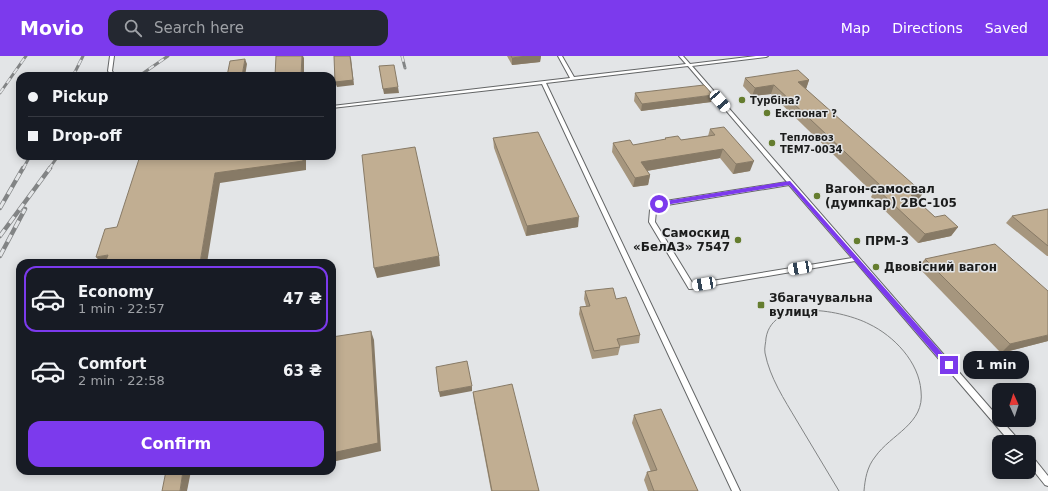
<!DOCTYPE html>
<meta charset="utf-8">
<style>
:root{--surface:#171b24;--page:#242831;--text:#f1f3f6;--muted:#9ea1a6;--line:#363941;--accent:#7c3aed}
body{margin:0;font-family:"DejaVu Sans",sans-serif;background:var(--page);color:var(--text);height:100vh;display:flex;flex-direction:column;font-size:15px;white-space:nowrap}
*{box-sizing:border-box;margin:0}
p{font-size:13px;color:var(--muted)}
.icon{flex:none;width:22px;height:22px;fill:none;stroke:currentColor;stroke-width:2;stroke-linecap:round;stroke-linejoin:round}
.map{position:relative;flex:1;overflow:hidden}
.panel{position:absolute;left:16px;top:203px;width:320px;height:216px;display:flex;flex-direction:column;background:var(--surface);border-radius:12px;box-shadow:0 2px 10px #0003}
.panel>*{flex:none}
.hud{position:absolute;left:16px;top:16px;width:320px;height:88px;border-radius:12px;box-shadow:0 2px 10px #0003;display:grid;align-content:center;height:88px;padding:0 12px;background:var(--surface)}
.needle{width:26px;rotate:357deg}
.buttons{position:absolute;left:992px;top:327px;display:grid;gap:8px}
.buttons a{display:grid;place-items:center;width:44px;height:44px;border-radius:8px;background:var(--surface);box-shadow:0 2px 10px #0003;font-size:20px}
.end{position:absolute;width:18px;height:18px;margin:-9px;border:5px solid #7c3aed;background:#fff;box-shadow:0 0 0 2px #fff}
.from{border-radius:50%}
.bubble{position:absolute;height:28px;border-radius:12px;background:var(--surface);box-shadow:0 2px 10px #0003;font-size:13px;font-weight:600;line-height:28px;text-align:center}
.car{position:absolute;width:12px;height:24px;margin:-12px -6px;border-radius:5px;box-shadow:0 0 3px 1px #0007;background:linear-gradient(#fff 24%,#345 0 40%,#fff 0 76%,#345 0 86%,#fff 0)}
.hud b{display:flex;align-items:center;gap:14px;height:38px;font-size:15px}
.hud b+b{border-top:1px solid var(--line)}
.hud i{width:10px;height:10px;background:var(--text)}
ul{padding:7px 0 0;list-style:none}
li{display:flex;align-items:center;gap:12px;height:66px;margin:0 8px 6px;padding:0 4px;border:2px solid transparent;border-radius:12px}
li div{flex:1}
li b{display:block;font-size:15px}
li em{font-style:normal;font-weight:600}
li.active{border-color:var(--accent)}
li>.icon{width:36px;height:36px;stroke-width:1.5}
.action{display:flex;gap:8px;margin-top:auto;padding:8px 12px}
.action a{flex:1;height:46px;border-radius:12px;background:var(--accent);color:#fff;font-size:16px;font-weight:600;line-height:46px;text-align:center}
header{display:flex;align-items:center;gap:24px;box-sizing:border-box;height:56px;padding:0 20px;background:var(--accent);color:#fff}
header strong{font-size:19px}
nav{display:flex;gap:22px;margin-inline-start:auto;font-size:14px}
.search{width:280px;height:36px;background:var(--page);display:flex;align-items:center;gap:10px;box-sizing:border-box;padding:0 14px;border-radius:12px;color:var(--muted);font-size:15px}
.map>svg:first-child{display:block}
</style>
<header>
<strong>Movio</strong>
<div class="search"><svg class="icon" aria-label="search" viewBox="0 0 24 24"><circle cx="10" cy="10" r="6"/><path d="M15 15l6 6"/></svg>Search here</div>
<nav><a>Map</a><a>Directions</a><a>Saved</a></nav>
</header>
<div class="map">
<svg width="1048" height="435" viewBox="0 0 1048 435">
<rect width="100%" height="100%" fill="#e3e5e7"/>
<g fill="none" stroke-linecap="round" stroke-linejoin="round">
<defs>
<g id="lane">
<path d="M110,0H114L112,15L116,20H112L108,15Z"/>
<path d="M558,0H562L574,21L686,8L679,0H683L690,8L756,0H768L766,1L692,10L999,362V364H1001L1018,383L1019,386H1010L855,205L691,233H689L649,166L650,154L657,147L659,146L787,126L688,10L546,27L740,435H732L542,28L332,52V50L570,22ZM789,129L852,202L693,228L655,166L656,155L661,150Z"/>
<path d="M1029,399L1032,400L1048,420V430L1045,429L1029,409Z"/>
</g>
</defs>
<use href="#lane" stroke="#636566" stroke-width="2"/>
<use href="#lane" fill="#fff" fill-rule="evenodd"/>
<path stroke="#828485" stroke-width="1" d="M839,435C825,412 811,388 797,365C784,343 770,322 765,297C764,292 766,286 766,282C773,240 844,255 869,268C894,280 919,306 921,335C925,368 891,378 875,401C867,411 865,423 864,435"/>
<defs>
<g id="rail-far1">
<path d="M402,0L405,12"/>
<path d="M73,20L83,0"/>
<path d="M139,20L168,0"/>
<path d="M0,37L26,0"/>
<path d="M23,113L30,100"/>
<path d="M49,113L58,100"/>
</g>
<g id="rail">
<path d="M0,152L23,112"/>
<path d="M0,180L50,112"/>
<path d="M0,200L25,153"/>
</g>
</defs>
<use href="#rail-far1" stroke="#828485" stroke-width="3"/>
<use href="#rail" stroke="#828485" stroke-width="4.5"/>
<use href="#rail-far1" stroke="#e3e5e7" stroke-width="2" stroke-dasharray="6" stroke-linecap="butt"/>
<use href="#rail" stroke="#e3e5e7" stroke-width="3" stroke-dasharray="8" stroke-linecap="butt"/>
</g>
<g fill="#a6967e">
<path d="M507,0H541L540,6L512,9Z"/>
<path d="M745,22L809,24L806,33L918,146L935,161L958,171L951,180L918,187L871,141L873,137L771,38L752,40L743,30Z"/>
<path d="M635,37L711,46L641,55L634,45Z"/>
<path d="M710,73L750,115L733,118L720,102L647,115L650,119L648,129L633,131L612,96L613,87L633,89L665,84V82L681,84L708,80Z"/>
<path d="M493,82L578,171L526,180L494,92Z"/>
<path d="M1048,153V200H1047L1006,167L1012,160Z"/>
<path d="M925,203L1048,285L1001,297L918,211Z"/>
<path d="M585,235L616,243L640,279L639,287L619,290L620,291L618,299L592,303L579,258L580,251L586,250L584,243Z"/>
<path d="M473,336L539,435H491L474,345Z"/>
<path d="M634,359L698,435H648L644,424L647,416H651L632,367Z"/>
</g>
<g fill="#877a66">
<path d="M302,0H303L304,2V20H301Z"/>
<path d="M350,0L351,2L354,29L337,31L335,26Z"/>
<path d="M527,0H541L540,6L512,9V2Z"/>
<path d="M245,3L247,8L245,20H242Z"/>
<path d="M809,24L806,33L798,26Z"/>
<path d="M774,29L771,38L752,40L755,32Z"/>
<path d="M398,31L399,37L384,38L383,33Z"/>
<path d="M713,39L711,46L641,55L642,48Z"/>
<path d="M723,93L720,102L640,116L641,106Z"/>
<path d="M303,100H306V114L220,127L207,207H200L215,117Z"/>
<path d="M754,105L750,115L733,118L736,108Z"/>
<path d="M650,119L648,129L633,131L635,122Z"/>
<path d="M923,137L917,146L911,139Z"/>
<path d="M579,161L578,171L526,180L527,170Z"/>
<path d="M958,171L951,180L918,187L925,178Z"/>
<path d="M108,199L114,207H101L96,201Z"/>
<path d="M439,200L440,210L377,222L374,212Z"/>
<path d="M371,275L374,284L381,395L332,406V397Z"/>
<path d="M1048,279V285L1001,297L1010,288Z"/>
<path d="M472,330V335L440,341L439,336Z"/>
<path d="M183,415H191L187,435H180Z"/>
</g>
<g fill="#c1ae92" stroke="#877a66">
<path d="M276,0H302L301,20H275Z"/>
<path d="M334,0H350L353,24L335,26Z"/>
<path d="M511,0H527L512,2Z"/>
<path d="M245,3L242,20H227L230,5Z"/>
<path d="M394,9L398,31L383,33L379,10Z"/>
<path d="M798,14L809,24L798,26L923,137L911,139L935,161L945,159L958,171L925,178L876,132L882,131L774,29L755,32L745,22Z"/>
<path d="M704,29L713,39L642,48L635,37Z"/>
<path d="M724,71L754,105L736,108L723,93L641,106L650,119L635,122L613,87L630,84L633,89L666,83L665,82L678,80L681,84L715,79L710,73Z"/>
<path d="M538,76L579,161L527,170L493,82Z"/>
<path d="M415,91L439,200L374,212L362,99Z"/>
<path d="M140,100H303V105L215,117L200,207H105L108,199L96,201L105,173L117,171Z"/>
<path d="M1048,153V190L1012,160Z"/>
<path d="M995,188L1048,235V279L1010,288L925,203Z"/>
<path d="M613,232L616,243L626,241L640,279L617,283L620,291L594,295L580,251L590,250L585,235Z"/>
<path d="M371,275L378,387L332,397V281Z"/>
<path d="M467,305L472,330L439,336L436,311Z"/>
<path d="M512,328L539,435H492L473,336Z"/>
<path d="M661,353L698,435H654L647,416L657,414L634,359Z"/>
<path d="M166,415H183L180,435H162Z"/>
</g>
<path fill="#7c3aed" d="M790,125L951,307V311H946L789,129L659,150L656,148L659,146Z"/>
<g fill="#657d2f" stroke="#e3e5e7" stroke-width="1.5">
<circle cx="742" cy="44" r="4"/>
<circle cx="767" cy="57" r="4"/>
<circle cx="772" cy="87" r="4"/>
<circle cx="817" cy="140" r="4"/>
<circle cx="738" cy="184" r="4"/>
<circle cx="857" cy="185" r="4"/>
<circle cx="876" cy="211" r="4"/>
<rect x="757" y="245" width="8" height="8" rx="2"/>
</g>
<g text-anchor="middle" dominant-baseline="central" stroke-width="3" stroke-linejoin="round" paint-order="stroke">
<g font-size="10" font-weight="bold" fill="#1b1c1c" stroke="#e3e5e7" text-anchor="start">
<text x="750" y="44">Турбіна?</text>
<text x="775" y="57">Експонат ?</text>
<text x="780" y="81">Тепловоз<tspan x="780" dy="12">ТЕМ7-0034</tspan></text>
</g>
<g font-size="12" font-weight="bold" fill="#1b1c1c" stroke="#e3e5e7" text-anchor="start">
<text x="825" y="133">Вагон-самосвал<tspan x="825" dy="14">(думпкар) 2ВС-105</tspan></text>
<text x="730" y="177" text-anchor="end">Самоскид<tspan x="730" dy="14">«БелАЗ» 7547</tspan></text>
<text x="865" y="185">ПРМ-3</text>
<text x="884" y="211">Двовісний вагон</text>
<text x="769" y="242">Збагачувальна<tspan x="769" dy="14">вулиця</tspan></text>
</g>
</g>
</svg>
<div class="buttons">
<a><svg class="needle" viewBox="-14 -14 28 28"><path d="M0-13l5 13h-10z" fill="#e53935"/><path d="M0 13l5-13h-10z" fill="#9ea1a6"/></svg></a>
<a><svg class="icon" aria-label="layers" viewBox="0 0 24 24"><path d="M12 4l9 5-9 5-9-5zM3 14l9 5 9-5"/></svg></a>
</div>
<i class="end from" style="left:659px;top:148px"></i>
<i class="end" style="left:949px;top:309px"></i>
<div class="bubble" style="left:963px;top:295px;width:66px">1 min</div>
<i class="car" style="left:720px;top:45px;rotate:139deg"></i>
<i class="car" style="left:800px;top:212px;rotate:260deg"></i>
<i class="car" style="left:704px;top:228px;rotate:260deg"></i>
<div class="hud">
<b><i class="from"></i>Pickup</b>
<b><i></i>Drop-off</b>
</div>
<section class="panel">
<ul>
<li class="active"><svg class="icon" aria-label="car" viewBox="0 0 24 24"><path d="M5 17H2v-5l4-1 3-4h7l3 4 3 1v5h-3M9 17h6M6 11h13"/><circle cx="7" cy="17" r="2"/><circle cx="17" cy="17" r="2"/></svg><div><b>Economy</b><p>1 min · 22:57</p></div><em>47 ₴</em></li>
<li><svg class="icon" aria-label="car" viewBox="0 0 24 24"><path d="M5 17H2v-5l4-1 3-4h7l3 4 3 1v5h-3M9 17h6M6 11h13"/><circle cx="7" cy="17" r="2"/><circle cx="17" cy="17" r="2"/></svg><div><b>Comfort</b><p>2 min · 22:58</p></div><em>63 ₴</em></li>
</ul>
<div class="action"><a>Confirm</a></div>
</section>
</div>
